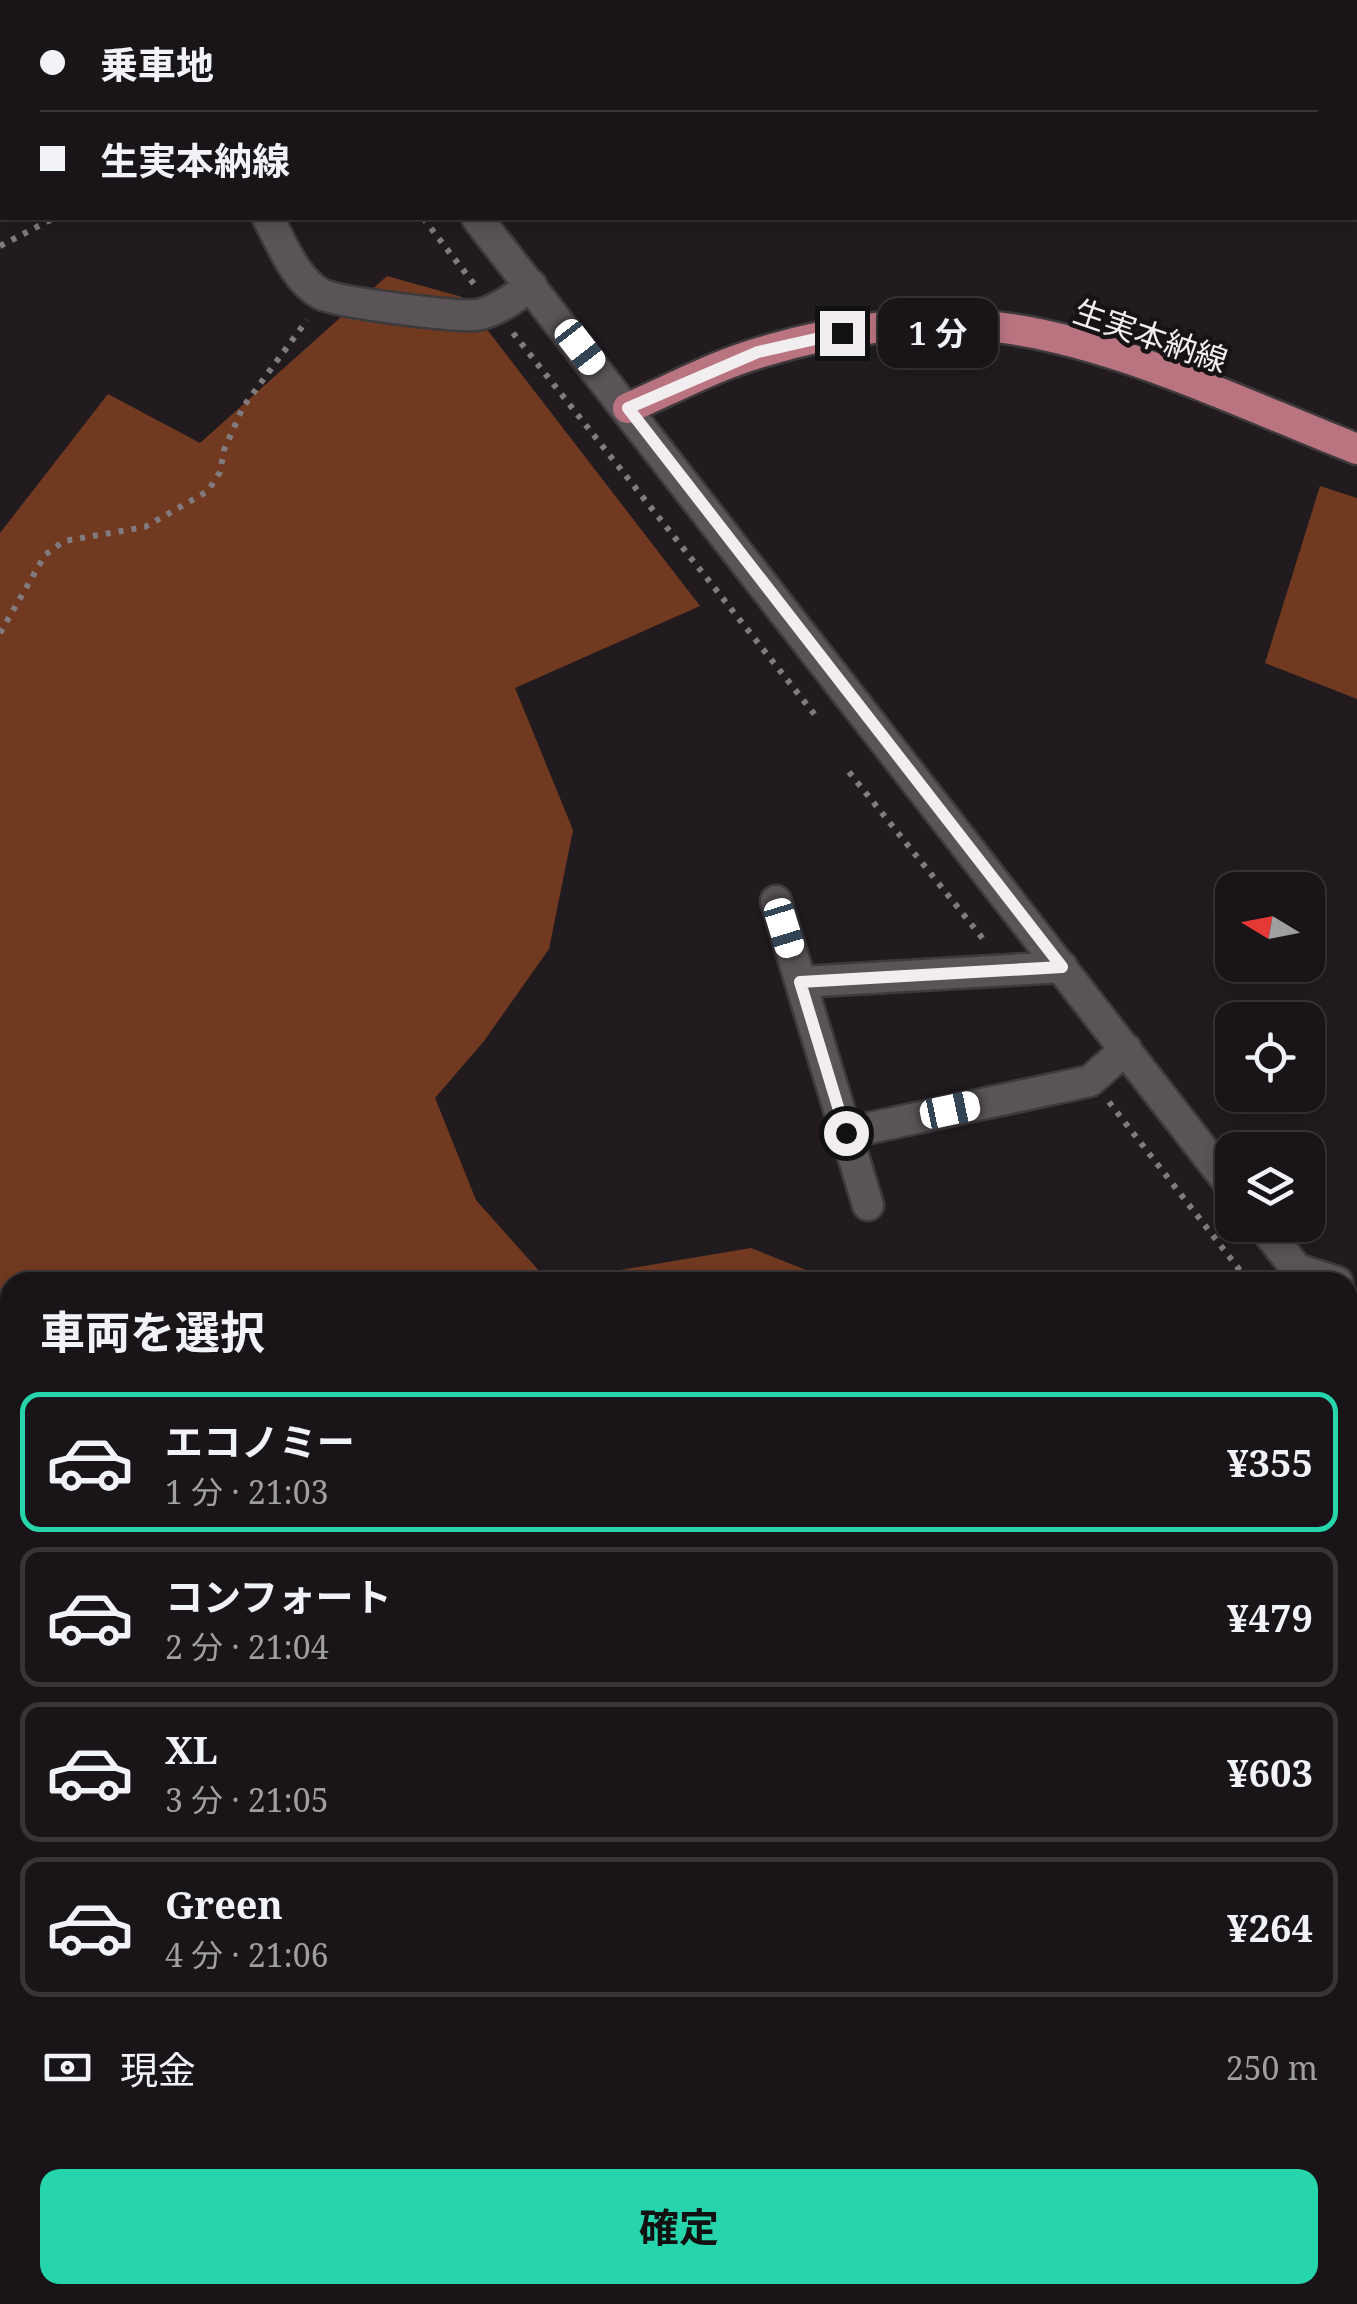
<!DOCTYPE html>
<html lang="ja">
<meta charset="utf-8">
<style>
:root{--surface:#191417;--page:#262124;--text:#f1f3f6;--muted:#9f9ea1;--line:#373336;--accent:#27d5ad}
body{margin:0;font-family:"Noto Serif","Noto Sans JP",serif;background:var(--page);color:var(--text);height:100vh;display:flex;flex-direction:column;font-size:38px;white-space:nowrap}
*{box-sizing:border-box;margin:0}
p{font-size:32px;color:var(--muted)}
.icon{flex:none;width:55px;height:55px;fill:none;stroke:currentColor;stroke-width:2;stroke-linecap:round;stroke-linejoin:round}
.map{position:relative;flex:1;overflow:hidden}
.side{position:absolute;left:0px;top:1272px;width:1358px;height:1032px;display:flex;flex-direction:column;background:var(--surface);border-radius:30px 30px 0 0;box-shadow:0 5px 15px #0003,0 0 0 2px var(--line)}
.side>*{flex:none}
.top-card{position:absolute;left:0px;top:0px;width:1358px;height:220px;box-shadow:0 5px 15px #0003,0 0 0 2px var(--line);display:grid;align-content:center;height:220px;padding:0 40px;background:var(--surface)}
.needle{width:65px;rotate:280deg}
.buttons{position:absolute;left:1215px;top:872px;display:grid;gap:20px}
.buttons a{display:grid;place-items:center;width:110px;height:110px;border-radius:20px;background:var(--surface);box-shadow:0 5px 15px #0003,0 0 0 2px var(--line);font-size:50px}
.end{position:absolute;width:45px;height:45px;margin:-22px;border:12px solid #f2edf0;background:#111;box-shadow:0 0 0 5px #111}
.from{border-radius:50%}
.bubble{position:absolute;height:70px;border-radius:20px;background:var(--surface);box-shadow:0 5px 15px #0003,0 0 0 2px var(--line);font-size:32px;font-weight:700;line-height:70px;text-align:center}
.car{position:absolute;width:30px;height:60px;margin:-30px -15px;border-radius:12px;box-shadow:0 0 8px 2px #0007;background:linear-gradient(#fff 24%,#345 0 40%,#fff 0 76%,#345 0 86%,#fff 0)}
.top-card b{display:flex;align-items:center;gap:35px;height:95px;font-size:38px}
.top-card b+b{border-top:2px solid var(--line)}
.top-card i{width:25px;height:25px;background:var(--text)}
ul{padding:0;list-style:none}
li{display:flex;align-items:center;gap:30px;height:140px;margin:0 20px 15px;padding:0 20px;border:5px solid var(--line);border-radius:20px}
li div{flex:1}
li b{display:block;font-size:38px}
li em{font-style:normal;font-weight:700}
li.current{border-color:var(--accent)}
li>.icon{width:90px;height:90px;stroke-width:1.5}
h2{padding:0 40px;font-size:45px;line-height:120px}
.pay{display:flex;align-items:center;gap:25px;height:110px;padding:0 40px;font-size:38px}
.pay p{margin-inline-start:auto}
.action{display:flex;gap:20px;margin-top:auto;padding:20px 40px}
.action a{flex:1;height:115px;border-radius:20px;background:var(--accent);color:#111;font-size:40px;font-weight:700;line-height:115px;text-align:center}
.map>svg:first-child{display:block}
</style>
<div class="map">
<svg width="1357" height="2304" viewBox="0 0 1357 2304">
<rect width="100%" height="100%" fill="#211b1f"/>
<g fill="#713a20">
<path d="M387,276L462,297L700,606L515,688L573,830L549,949L484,1041L435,1098L476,1200L549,1282L751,1248L836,1282H10V1943L0,1937V533L108,394L200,443Z"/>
<path d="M1320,486L1357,498V699L1265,663Z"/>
<path d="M1348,1735L1357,1741V2229L1348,2221Z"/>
<path d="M545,2295H980L978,2304H548Z"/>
</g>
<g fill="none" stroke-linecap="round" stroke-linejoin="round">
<g stroke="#04032f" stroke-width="65">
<path d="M1221,0L1229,2"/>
<path d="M277,2L282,0"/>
<path d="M1355,39L1357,40"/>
<path d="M0,150L2,149"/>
</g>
<defs>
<g id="minor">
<path d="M309,0L311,2"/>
<path d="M268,218C281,242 295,280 321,294C340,303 455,317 476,315C496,312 516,297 531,285"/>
<path d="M477,218L1232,1187"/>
<path d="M776,901L868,1205"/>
<path d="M801,982L1062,967"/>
<path d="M846,1133L1090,1081L1126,1049"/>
<path d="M1262,1225L1307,1282"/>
<path d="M1296,1269L1337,1282"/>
<path d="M1348,1336L1357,1349"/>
<path d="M1295,2295L1357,2303"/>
<path d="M177,2299L192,2304"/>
</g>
<path id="major" d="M628,408C672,389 716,365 762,352C840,328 930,316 1011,329C1128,347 1247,406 1357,449"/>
</defs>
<use href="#minor" stroke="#3d393c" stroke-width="35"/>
<use href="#major" stroke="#3d393c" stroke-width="35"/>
<g stroke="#817b7f" stroke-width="6" stroke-dasharray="5 8" stroke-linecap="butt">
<path d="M258,0L260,2"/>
<path d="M352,0L354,2"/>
<path d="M1294,0L1302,2"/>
<path d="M72,2L97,0"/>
<path d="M125,2L127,0"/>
<path d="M0,8H2"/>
<path d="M1355,19H1357"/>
<path d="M0,100L2,98"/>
<path d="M423,218L474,284"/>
<path d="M0,246L54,218"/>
<path d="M513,333L819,720"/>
<path d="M0,633L45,555L64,541L145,527L208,491L220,472L224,450L243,407L307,320"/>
<path d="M849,772L984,940"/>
<path d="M1109,1102L1249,1282"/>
<path d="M1348,1409L1357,1422"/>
</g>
<use href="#minor" stroke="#5a5358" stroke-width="30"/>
<use href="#major" stroke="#b97480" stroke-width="30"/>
</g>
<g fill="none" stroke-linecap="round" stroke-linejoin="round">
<path stroke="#f2edf0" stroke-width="12" d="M842,333L758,352L628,408L1062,967L800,982L846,1133"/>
</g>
<g text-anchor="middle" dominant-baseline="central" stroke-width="9" stroke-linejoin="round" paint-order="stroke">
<g font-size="32" fill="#f2edf0" stroke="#171216">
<text transform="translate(1151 335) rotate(19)">生実本納線</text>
</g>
</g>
</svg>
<div class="buttons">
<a><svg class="needle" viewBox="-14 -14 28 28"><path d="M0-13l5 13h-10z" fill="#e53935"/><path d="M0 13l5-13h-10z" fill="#9f9ea1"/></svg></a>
<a><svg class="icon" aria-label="locate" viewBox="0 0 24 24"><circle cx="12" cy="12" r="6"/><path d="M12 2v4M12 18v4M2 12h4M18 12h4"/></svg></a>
<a><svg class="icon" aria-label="layers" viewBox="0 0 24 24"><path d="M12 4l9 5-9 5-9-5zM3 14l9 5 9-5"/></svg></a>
</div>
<i class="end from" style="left:846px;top:1133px"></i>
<i class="end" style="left:842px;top:333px"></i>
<div class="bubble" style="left:878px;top:298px;width:120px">1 分</div>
<i class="car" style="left:580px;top:347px;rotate:142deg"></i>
<i class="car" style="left:784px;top:928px;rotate:163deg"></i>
<i class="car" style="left:950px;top:1110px;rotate:78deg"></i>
<div class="top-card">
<b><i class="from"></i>乗車地</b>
<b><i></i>生実本納線</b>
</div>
<section class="side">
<h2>車両を選択</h2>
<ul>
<li class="current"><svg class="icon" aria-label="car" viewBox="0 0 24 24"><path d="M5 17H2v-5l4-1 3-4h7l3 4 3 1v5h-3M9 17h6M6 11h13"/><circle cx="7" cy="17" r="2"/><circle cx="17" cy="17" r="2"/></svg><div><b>エコノミー</b><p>1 分 · 21:03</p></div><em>¥355</em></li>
<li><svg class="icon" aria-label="car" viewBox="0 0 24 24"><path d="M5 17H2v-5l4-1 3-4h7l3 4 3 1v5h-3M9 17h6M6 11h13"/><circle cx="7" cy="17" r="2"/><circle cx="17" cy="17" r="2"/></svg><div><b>コンフォート</b><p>2 分 · 21:04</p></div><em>¥479</em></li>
<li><svg class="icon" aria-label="car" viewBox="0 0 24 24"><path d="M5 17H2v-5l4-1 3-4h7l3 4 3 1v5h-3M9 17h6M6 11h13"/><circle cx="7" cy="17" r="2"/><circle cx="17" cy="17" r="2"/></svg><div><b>XL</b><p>3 分 · 21:05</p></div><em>¥603</em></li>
<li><svg class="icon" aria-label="car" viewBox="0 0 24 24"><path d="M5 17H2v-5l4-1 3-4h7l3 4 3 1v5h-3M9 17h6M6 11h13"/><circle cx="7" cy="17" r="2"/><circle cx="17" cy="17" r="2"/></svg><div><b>Green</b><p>4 分 · 21:06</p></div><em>¥264</em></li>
</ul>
<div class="pay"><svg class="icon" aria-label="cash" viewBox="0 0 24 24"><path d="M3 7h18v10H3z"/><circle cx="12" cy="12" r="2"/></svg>現金<p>250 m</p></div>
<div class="action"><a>確定</a></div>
</section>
</div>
